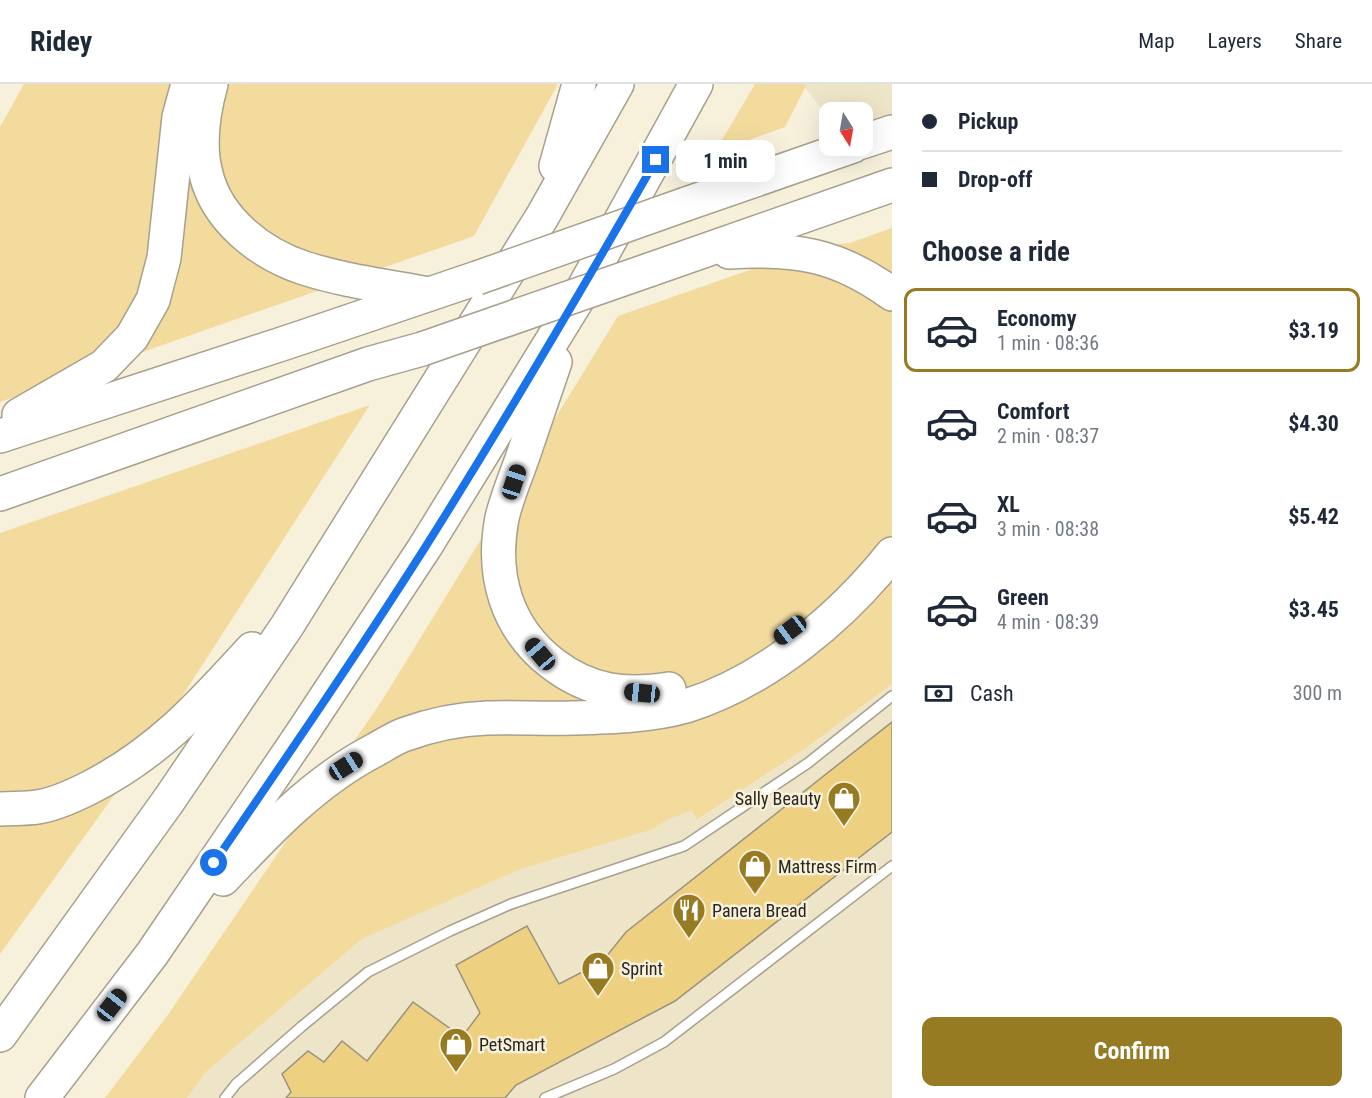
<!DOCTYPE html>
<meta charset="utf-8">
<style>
:root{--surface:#fff;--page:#f2f2f3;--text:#1f2937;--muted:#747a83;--line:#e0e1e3;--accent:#977b23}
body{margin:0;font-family:"Roboto Condensed",sans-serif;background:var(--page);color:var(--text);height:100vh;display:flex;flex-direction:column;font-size:22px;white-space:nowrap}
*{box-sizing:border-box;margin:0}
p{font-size:20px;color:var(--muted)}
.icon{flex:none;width:33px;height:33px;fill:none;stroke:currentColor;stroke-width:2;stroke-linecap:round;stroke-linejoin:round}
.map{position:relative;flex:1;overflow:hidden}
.side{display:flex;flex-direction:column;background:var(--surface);width:480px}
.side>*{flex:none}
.guide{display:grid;align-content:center;height:132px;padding:0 30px;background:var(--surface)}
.needle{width:39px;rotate:169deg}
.fabs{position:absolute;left:819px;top:18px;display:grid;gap:12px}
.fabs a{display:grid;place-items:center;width:54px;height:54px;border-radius:12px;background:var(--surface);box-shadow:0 6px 24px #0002;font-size:30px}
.end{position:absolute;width:27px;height:27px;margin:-14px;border:8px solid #1a73e8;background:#fff;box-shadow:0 0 0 3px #fff}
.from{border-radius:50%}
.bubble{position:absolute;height:42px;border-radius:12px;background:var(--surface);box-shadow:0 6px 24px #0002;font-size:20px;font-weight:700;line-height:42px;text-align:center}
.car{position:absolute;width:18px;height:36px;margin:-18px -9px;border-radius:8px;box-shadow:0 0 4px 2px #0007;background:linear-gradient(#222 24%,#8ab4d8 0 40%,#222 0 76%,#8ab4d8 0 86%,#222 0)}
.guide b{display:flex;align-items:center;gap:21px;height:57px;font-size:22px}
.guide b+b{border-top:2px solid var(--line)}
.guide i{width:15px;height:15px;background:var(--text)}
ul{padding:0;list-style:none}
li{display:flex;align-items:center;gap:18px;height:84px;margin:0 12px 9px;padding:0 18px;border:3px solid transparent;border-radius:12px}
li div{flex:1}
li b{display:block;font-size:22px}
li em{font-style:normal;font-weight:700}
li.active{border-color:var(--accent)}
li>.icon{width:54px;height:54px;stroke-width:1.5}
h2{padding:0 30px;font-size:27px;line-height:72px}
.pay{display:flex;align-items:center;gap:15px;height:66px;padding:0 30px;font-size:22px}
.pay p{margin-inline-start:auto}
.action{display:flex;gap:12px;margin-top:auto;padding:12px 30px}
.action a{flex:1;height:69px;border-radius:12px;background:var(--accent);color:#fff;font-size:24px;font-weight:700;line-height:69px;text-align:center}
header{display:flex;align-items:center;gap:36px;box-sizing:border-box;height:84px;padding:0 30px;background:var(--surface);border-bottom:2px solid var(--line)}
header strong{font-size:28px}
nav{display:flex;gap:33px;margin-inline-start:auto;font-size:21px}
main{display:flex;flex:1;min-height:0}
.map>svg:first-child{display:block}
</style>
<header>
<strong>Ridey</strong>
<nav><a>Map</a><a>Layers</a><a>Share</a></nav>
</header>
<main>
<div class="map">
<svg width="892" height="1014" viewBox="0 0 892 1014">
<rect width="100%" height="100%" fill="#f7f0db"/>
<g fill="#eee4c8">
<path d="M802,0H892V48L863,58L862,28H830L829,34Z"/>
<path d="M892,600V1014H187L207,987L362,855L521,785L651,746L669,735L693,727L698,736L806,664Z"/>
</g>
<g fill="#f2db9d">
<path d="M24,0H558L474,152L0,318V43Z"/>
<path d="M755,0H807L785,43L715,68Z"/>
<path d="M892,144V600L806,664L697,736L692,727L669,735L651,746L521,785L362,855L207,987L187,1014H105L167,932L383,615L618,232L790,172L827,161L850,159Z"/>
<path d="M370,321L156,653L0,870V449Z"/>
</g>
<path fill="#edd080" stroke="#999280" stroke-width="1.5" d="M892,638V748L675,917L516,1001L505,1014H286L291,1008L282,990L308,967L324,978L342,957L367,977L413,918L462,953L480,929L456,881L527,842L559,900L602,878L626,848Z"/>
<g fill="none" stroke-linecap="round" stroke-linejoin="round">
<defs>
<g id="lane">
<path d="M225,1014L236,1000L301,943L368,888L450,847L511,820L684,762L808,679L892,612"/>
<path d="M545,1014L614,985L664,958L892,782"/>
</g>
<g id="highway">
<path d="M211,0C203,29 198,60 206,90C217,136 261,170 304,184C344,197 387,202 429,210"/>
<path d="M862,58L892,48"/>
<path d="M556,82L579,0"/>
<path d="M686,120L853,62"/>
<path d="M729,168C795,164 837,170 892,210"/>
<path d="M649,186L892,101"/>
<path d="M555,278C545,308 534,339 524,369C517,390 507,412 502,434C491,491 506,544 553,580C590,608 625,612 669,605"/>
<path d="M19,331L104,282L132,253L153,216L164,174L179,33L188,0"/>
<path d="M0,352L294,256L477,194"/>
<path d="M0,410L368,280L422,265"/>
<path d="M0,725C12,724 25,725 37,723C54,721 73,712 89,704C158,669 201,621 252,565"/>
<path d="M223,795C269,746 315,697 375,666C384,661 393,655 403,651C430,641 459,635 487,634C516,633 545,635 573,634C610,633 651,632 686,622C766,597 841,534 892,470"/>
<path d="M0,951L169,716L287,542L542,133L617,0"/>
<path d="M42,1014L152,870L301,651L425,463L577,216L696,0"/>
</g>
</defs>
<use href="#lane" stroke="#a7a08d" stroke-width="12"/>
<use href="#highway" stroke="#a7a08d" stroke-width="36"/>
<use href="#lane" stroke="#fff" stroke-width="9"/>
<use href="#highway" stroke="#fff" stroke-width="33"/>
<defs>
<g id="highway-bridge">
<path d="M477,194L686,120"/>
<path d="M422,265L649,186"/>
</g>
</defs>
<use href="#highway-bridge" stroke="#a7a08d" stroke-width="36" stroke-linecap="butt"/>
<use href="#highway-bridge" stroke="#fff" stroke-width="33"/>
</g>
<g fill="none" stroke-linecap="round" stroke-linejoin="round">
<path stroke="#1a73e8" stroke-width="8" d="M214,779C286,674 358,569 426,462C506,335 582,206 656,76"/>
</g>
<defs>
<symbol id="shop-pin" viewBox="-11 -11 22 30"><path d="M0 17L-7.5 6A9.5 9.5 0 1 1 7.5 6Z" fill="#977b23" stroke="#f7f0db"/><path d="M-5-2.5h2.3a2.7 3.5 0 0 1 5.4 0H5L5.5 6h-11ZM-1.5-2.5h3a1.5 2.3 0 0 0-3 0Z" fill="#fff"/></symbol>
<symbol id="restaurant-pin" viewBox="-11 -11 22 30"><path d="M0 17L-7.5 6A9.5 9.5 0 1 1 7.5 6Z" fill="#977b23" stroke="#f7f0db"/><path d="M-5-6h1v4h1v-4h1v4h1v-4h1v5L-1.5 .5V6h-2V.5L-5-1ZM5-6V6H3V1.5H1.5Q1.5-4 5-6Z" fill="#fff"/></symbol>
</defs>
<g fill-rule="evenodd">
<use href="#shop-pin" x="825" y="695" width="38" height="52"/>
<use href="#shop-pin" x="736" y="763" width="38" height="52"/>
<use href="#restaurant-pin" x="670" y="807" width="38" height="52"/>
<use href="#shop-pin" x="579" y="865" width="38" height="52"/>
<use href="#shop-pin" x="437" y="941" width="38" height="52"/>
</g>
<g text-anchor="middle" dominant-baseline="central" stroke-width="5" stroke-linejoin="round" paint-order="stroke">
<g font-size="18" fill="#29261f" stroke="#f7f0db" text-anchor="start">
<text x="821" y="714" text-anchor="end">Sally Beauty</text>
<text x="778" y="782">Mattress Firm</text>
<text x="712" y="826">Panera Bread</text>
<text x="621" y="884">Sprint</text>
<text x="479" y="960">PetSmart</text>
</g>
</g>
</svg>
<div class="fabs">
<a><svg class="needle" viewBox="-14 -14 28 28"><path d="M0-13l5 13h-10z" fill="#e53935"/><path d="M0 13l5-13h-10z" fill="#747a83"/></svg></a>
</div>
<i class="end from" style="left:214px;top:779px"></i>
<i class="end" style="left:656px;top:76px"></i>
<div class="bubble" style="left:676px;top:56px;width:99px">1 min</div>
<i class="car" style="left:514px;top:398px;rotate:18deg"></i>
<i class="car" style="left:790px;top:546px;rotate:233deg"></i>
<i class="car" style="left:540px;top:570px;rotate:320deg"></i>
<i class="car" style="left:642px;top:609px;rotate:276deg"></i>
<i class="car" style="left:346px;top:682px;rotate:58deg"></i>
<i class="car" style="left:112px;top:921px;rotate:38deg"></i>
</div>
<section class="side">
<div class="guide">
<b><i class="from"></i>Pickup</b>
<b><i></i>Drop-off</b>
</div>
<h2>Choose a ride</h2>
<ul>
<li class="active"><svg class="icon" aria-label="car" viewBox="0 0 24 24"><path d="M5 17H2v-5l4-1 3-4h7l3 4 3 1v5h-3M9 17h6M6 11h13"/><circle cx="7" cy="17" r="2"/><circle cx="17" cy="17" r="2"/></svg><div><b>Economy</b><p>1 min · 08:36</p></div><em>$3.19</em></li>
<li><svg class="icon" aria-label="car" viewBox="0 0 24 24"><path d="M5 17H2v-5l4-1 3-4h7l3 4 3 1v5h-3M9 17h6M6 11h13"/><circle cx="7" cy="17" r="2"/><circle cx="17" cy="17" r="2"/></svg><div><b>Comfort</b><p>2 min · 08:37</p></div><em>$4.30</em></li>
<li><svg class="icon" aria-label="car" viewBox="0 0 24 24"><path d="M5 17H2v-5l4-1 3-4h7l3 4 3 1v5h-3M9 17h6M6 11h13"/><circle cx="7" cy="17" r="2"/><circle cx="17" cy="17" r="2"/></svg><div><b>XL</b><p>3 min · 08:38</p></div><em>$5.42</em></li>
<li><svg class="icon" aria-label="car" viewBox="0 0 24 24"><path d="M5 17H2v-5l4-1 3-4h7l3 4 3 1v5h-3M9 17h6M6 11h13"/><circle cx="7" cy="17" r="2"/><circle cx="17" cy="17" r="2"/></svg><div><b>Green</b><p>4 min · 08:39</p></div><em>$3.45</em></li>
</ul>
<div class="pay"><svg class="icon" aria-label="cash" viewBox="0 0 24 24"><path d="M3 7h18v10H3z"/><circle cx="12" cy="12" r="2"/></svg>Cash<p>300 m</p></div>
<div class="action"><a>Confirm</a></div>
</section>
</main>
